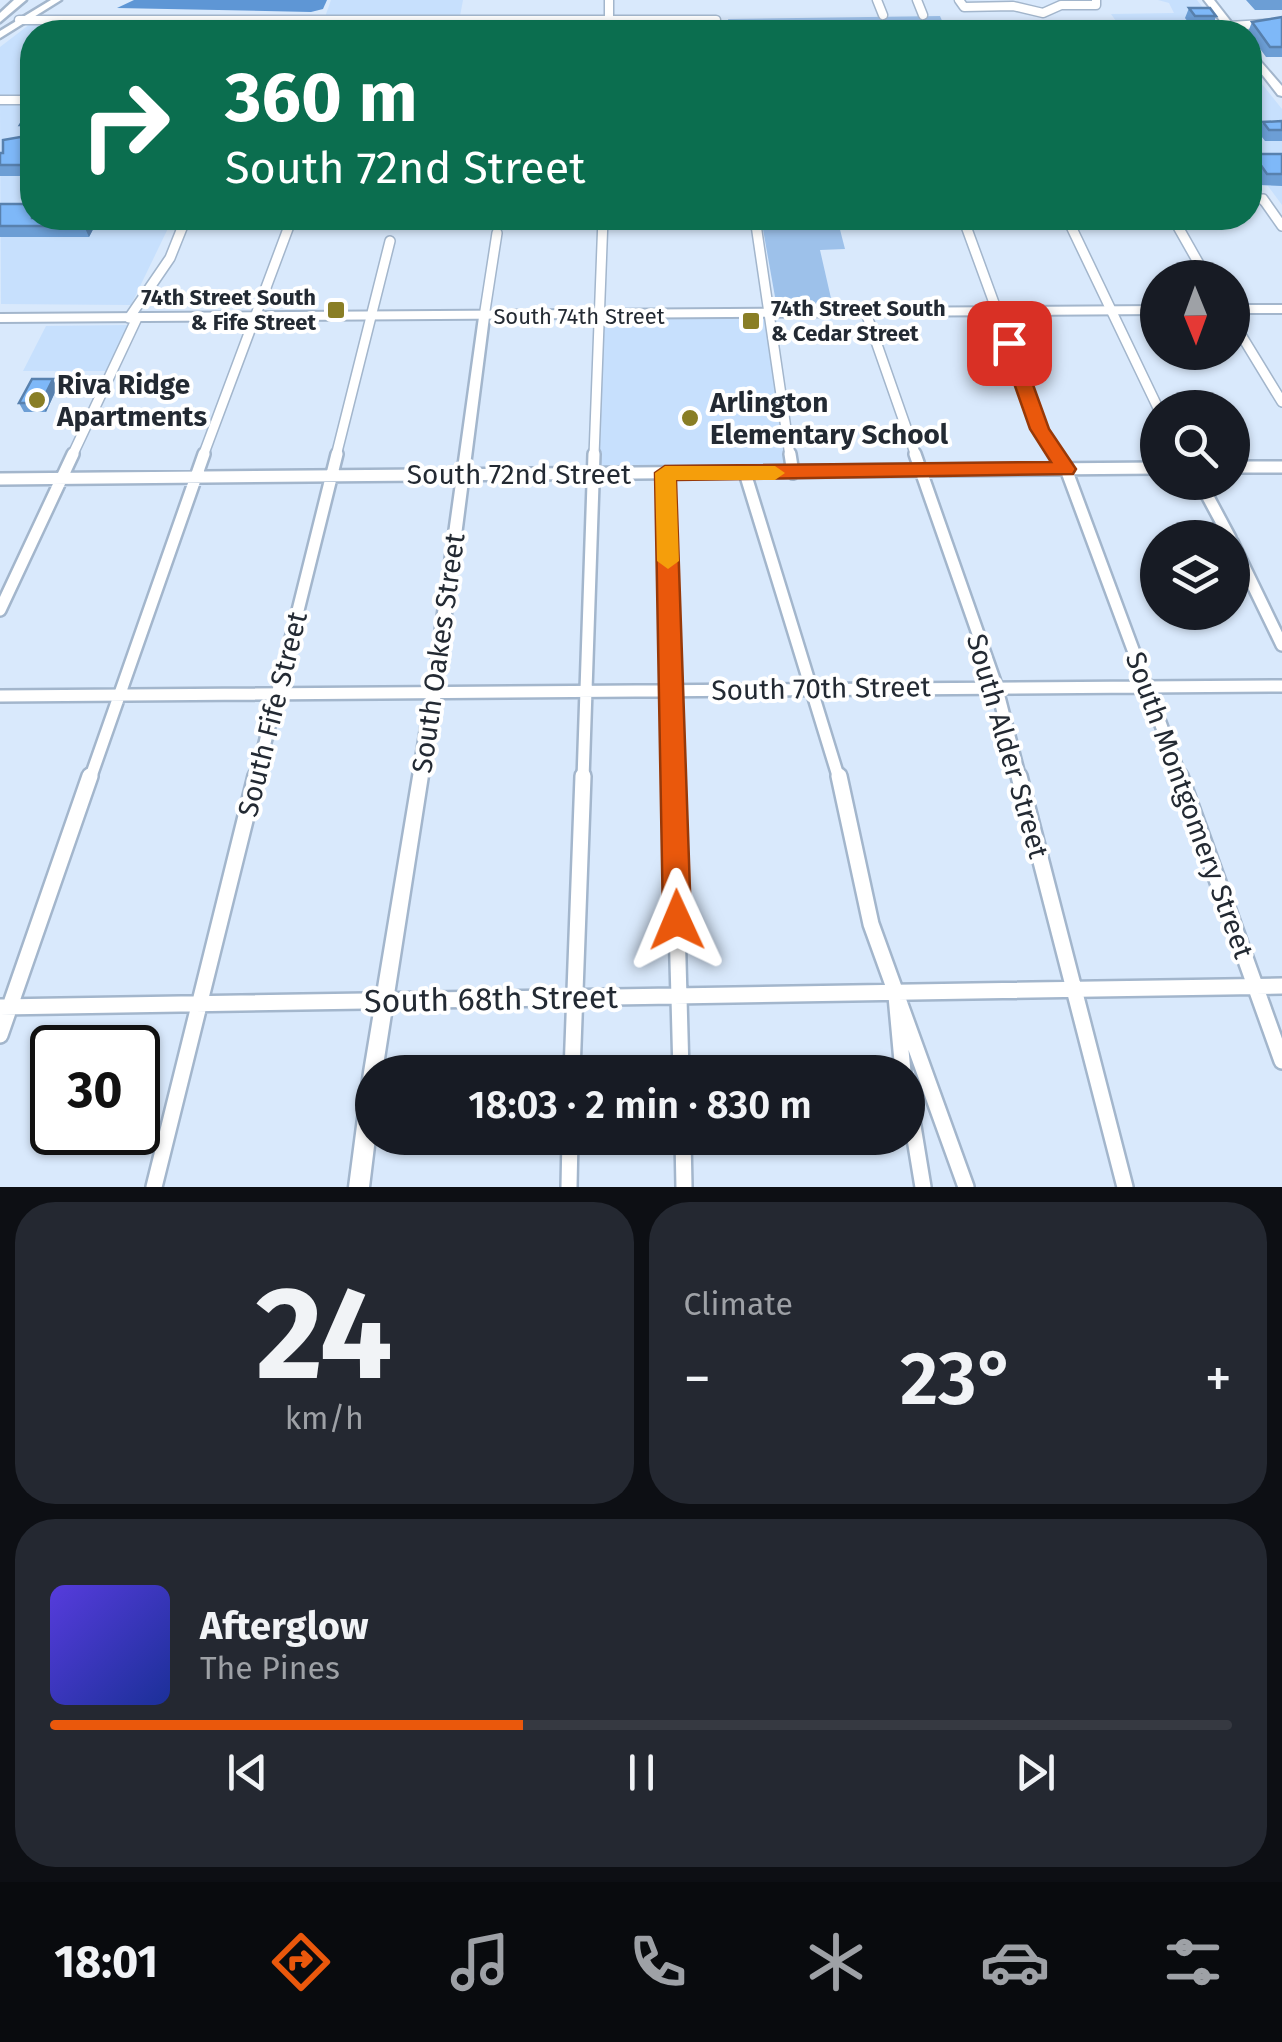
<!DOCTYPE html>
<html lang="en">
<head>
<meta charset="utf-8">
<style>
	:root { --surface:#171b24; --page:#242831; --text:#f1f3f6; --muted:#9ea1a6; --line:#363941; --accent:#ea580c }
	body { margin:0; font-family:"Fira Sans",sans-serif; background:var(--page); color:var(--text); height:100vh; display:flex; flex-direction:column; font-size:38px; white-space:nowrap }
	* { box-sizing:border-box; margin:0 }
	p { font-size:32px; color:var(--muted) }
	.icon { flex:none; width:55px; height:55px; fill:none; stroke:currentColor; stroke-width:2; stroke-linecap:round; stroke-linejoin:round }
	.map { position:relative; height:1187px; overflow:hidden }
	.side { display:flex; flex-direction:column; gap:15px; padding:15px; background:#0d0f14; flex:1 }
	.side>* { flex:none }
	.hud { position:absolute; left:20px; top:20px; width:1242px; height:210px; border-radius:40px; box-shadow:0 2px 8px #0004; background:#0b6e4f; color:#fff; overflow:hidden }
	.needle { width:65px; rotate:179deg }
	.buttons { position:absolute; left:1140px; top:260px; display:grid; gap:20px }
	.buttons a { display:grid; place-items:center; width:110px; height:110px; border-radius:50%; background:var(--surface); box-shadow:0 2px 8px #0004; font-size:50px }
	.speed { position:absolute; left:30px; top:1025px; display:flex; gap:20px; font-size:50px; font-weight:700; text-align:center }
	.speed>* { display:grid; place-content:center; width:130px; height:130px; border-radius:50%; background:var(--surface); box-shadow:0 2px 8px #0004; line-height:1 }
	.speed .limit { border:5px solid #111; border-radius:15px; background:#fff; color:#111 }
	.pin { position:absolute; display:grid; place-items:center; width:85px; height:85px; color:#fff; margin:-42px; border-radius:20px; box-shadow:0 5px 15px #0006 }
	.me { position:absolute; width:110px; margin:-55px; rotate:359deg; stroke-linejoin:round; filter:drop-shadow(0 0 8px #0008) }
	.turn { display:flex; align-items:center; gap:35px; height:210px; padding:0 40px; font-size:45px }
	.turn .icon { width:130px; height:130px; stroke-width:2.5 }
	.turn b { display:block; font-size:70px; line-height:85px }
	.big { font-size:75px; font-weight:600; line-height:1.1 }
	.side .tile { flex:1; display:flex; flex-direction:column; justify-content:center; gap:15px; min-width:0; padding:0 35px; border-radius:40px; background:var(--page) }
	.side .dial { align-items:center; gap:0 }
	.dial b { font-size:130px; line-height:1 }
	.song { display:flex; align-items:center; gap:30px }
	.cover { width:120px; height:120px; border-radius:15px; background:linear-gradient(135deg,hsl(250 70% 55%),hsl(230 70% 35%)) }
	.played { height:10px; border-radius:5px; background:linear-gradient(90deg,var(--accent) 40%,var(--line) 40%) }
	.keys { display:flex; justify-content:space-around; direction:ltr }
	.heat { display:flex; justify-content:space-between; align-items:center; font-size:55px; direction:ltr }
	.side .tiles { flex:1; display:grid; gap:15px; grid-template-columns:1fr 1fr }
	.tile:last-child { grid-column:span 2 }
	.trip { position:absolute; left:355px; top:1055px; width:570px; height:100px; border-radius:50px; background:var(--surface); box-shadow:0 2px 8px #0004; font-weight:600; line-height:100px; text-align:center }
	.dock { display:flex; height:160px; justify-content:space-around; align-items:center; background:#090b0e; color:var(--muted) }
	.dock .icon { width:70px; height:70px }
	.dock .current { color:var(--accent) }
	.dock b { font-size:45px; color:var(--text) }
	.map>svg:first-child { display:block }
	.built { fill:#c7e0fd }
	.green { fill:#9dc1ea }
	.water { fill:#5e96d5 }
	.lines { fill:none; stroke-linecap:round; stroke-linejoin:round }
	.minor-far3-casing { stroke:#a3b6cc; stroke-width:11 }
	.minor-far2-casing { stroke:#a3b6cc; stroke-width:12 }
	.minor-far1-casing { stroke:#a3b6cc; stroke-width:16 }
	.minor-casing { stroke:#a3b6cc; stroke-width:20 }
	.tertiary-casing { stroke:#a3b6cc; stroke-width:5 }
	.secondary-casing { stroke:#a3b6cc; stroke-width:5 }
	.primary-casing { stroke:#a3b6cc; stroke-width:4 }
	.motorway-casing { stroke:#a3b6cc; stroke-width:5 }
	.minor-far3 { stroke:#fff; stroke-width:8 }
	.minor-far2 { stroke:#fff; stroke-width:9 }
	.minor-far1 { stroke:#fff; stroke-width:11 }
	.minor { stroke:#fff; stroke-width:15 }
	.tertiary { fill:#fff; fill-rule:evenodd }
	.secondary { fill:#fff; fill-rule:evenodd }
	.primary { fill:#fff; fill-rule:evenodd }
	.motorway { fill:#fff; fill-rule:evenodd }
	.wall { fill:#6c9ed5 }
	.shaded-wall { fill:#5881ae }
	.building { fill:#7eb8f8; stroke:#5881ae; stroke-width:2.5 }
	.route { fill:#ea580c; stroke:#983908; stroke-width:2.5 }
	.slow { fill:#f59e0b }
	.poi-dot { fill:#897e25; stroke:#fff; stroke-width:4 }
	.labels { text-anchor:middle; stroke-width:8; stroke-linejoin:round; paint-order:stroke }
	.far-poi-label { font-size:22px; font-weight:bold; fill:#232a33; stroke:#fff; text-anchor:end }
	.far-street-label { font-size:22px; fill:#232a33; stroke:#fff }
	.poi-label { font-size:28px; font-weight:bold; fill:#232a33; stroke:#fff; text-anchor:start }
	.street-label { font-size:28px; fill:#232a33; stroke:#fff }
	.near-street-label { font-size:32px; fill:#232a33; stroke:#fff }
</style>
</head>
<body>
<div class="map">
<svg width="1282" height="1187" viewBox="0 0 1282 1187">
	<rect width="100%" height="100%" fill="#d9e9fc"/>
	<path class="built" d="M331 0H463L460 16 325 17Z
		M1158 0H1197L1222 32H1124L1111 14 1174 13 1169 3Z
		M186 23 181 32H32V97H0V47L30 24Z
		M202 23H603V32H197Z
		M1250 69 1282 109V205L1268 186H1250Z
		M32 103V218H173L131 305 1 304 0 104Z
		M769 315 793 473H593L598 316Z
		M128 325 107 371H23L46 326Z"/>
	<path class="green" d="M940 16 947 32H731L728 19Z
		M761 218H837L845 249 820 250 833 307 777 308Z"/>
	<path class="water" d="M134 0H327L323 9 311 12 117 8Z"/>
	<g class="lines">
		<defs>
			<path id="minor-far3" d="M609 0V32
				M877 0 883 15
				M917 0 923 15
				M959 0 964 7 1013 6 1043 13 1061 5H1096V0
				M19 20H716
				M1229 26 1282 23
				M0 100H32
				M1250 191 1265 202"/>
			<path id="minor-far2" d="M1263 199 1282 226
				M755 218 790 456
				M963 218 1040 429 1058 456
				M1067 218 1158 408
				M1173 218 1207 278
				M866 313 916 456
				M484 317 497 233
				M129 318 170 258 186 218
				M1232 320 1282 402
				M72 456 137 318
				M203 456 292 218
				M336 456 390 241
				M594 456 603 218"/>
			<path id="minor-far1" d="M790 454 793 473
				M915 454 996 685 1020 779
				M1056 454 1066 469 1181 779
				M1232 467H1282
				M665 473 673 779
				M745 473 839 779
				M0 479 1158 468
				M1200 482 1230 538
				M1232 542 1282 645
				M0 610 73 454
				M0 696 1282 686
				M90 779 204 454
				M256 779 337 454
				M583 779 594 454"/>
			<path id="minor" d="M673 776 681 1072
				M839 776 871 924 966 1187
				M1019 776 1125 1187
				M1180 776 1282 1061
				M896 996 903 1072
				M0 1007 1282 986
				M0 1035 90 776
				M572 1072 583 776
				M908 1096 923 1187
				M683 1138 684 1187
				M154 1187 256 776
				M569 1187 570 1138"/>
			<path id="tertiary" d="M484 314 489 317 441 692 382 1072H372V1138H375L369 1187H349L364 1072 427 692 479 317Z"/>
			<path id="secondary" d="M51 0H61L0 38V31Z"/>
			<path id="primary" d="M1204 0H1214L1239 32H1229Z
				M1250 49 1282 86V96L1278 95 1250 59Z
				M1232 305H1282V313H1232Z
				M1158 306V314L0 322V314Z"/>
			<path id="motorway" d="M14 0H26L0 22V13Z"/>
		</defs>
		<use href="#minor-far3" class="minor-far3-casing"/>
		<use href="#minor-far2" class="minor-far2-casing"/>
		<use href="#minor-far1" class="minor-far1-casing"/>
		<use href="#minor" class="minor-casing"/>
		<use href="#tertiary" class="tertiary-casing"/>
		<use href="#secondary" class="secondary-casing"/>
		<use href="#primary" class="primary-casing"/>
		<use href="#motorway" class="motorway-casing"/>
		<use href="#minor-far3" class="minor-far3"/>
		<use href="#minor-far2" class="minor-far2"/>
		<use href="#minor-far1" class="minor-far1"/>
		<use href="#minor" class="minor"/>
		<use href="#tertiary" class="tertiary"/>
		<use href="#secondary" class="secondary"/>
		<use href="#primary" class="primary"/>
		<use href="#motorway" class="motorway"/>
	</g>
	<path class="wall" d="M1246 0H1282V10H1255Z
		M1189 8 1216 16 1213 27 1191 26 1185 18Z
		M1282 17V57H1266L1250 35V32H1248L1252 22Z
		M32 108V176H0V153H3L24 136 20 125Z
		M1282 121V141H1265L1258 132 1263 122Z
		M1253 154H1282V186L1262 185 1250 168V162Z
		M0 204 32 218H99L89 237H0Z
		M53 379 57 388 46 412H24L19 403Z"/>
	<path class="shaded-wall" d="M89 218H99L89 237 84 226Z
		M53 379 57 388 46 412 41 403Z"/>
	<path class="building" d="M1189 8H1210L1216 16H1195Z
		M1282 17V47H1270L1252 22Z
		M31 108H32V125H20Z
		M1282 121V130H1269L1263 122Z
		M32 135V165H0V153H3V140Z
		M1253 154H1282V174H1267Z
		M0 204H32V218H89L84 226H0Z
		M32 379H53L41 403H19Z"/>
	<path class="route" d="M1009 338 1018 343 1049 429 1076 469 1073 474 676 480 691 920 687 929 677 933 667 929 663 920 655 473 665 466 1051 462 1030 429 1000 343Z"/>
	<path class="slow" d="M665 466H775L785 473 775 480H676L679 561 668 569 657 561 655 473Z"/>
	<g class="poi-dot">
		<rect x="326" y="300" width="20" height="20" rx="5"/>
		<rect x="741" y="311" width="20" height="20" rx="5"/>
		<circle cx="37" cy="400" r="10"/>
		<circle cx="690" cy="418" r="10"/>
	</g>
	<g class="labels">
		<g class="far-poi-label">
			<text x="316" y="305">74th Street South<tspan x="316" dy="25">&amp; Fife Street</tspan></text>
			<text x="771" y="316" text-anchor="start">74th Street South<tspan x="771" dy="25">&amp; Cedar Street</tspan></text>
		</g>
		<g class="far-street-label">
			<text x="579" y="324">South 74th Street</text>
		</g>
		<g class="poi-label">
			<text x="57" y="394">Riva Ridge<tspan x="57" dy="32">Apartments</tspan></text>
			<text x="710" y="412">Arlington<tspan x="710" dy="32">Elementary School</tspan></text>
		</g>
		<g class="street-label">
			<text x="519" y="484">South 72nd Street</text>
			<text transform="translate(438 653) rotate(-82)" y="10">South Oakes Street</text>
			<text transform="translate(821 688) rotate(-1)" y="10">South 70th Street</text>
			<text transform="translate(272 714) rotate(-76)" y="10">South Fife Street</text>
			<text transform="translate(1008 746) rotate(74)" y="10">South Alder Street</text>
			<text transform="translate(1190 805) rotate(70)" y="10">South Montgomery Street</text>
		</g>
		<g class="near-street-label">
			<text transform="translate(491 999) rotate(-1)" y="11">South 68th Street</text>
		</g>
	</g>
</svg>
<div class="buttons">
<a><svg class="needle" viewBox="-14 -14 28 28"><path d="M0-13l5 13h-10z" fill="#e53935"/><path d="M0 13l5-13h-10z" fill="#9ea1a6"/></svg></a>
<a><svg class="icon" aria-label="search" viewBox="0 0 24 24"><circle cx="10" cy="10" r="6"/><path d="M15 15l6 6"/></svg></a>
<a><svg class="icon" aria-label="layers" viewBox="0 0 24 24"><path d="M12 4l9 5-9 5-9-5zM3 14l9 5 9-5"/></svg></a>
</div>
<div class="speed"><div class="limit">30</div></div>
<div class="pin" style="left:1009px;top:343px;background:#d93025"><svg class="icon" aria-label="arrive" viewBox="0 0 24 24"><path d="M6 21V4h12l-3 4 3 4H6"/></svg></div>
<svg class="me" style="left:677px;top:920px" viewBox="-20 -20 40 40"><path d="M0-17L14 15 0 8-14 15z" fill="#ea580c" stroke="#fff" stroke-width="4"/></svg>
<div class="trip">18:03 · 2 min · 830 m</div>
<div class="hud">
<div class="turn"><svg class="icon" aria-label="right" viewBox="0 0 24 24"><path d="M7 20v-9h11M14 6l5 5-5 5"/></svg><div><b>360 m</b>South 72nd Street</div></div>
</div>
</div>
<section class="side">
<div class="tiles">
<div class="tile dial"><b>24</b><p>km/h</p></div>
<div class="tile"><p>Climate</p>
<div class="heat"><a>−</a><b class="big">23°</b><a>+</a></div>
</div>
<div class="tile">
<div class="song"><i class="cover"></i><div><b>Afterglow</b><p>The Pines</p></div></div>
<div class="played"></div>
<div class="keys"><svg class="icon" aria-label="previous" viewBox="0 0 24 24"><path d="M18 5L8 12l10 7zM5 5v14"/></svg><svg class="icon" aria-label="pause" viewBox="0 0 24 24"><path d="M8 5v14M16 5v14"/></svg><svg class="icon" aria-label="next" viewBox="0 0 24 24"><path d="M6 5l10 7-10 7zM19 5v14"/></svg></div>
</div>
</div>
</section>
<nav class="dock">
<b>18:01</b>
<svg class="icon current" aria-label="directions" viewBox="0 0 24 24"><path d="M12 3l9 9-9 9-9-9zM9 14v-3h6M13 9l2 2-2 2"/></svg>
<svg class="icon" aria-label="music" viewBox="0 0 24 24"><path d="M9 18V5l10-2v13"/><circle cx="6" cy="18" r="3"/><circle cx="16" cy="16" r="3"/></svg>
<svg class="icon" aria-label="phone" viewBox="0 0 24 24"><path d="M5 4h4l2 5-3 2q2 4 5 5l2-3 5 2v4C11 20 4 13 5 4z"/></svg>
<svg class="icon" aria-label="climate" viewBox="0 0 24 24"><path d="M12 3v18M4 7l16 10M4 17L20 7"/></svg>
<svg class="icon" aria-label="car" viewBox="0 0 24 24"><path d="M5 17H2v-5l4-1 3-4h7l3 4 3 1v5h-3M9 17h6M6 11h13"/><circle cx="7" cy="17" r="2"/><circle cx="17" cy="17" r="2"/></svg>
<svg class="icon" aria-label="filters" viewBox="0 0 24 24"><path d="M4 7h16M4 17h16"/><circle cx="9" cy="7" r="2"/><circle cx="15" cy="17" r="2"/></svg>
</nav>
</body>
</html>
